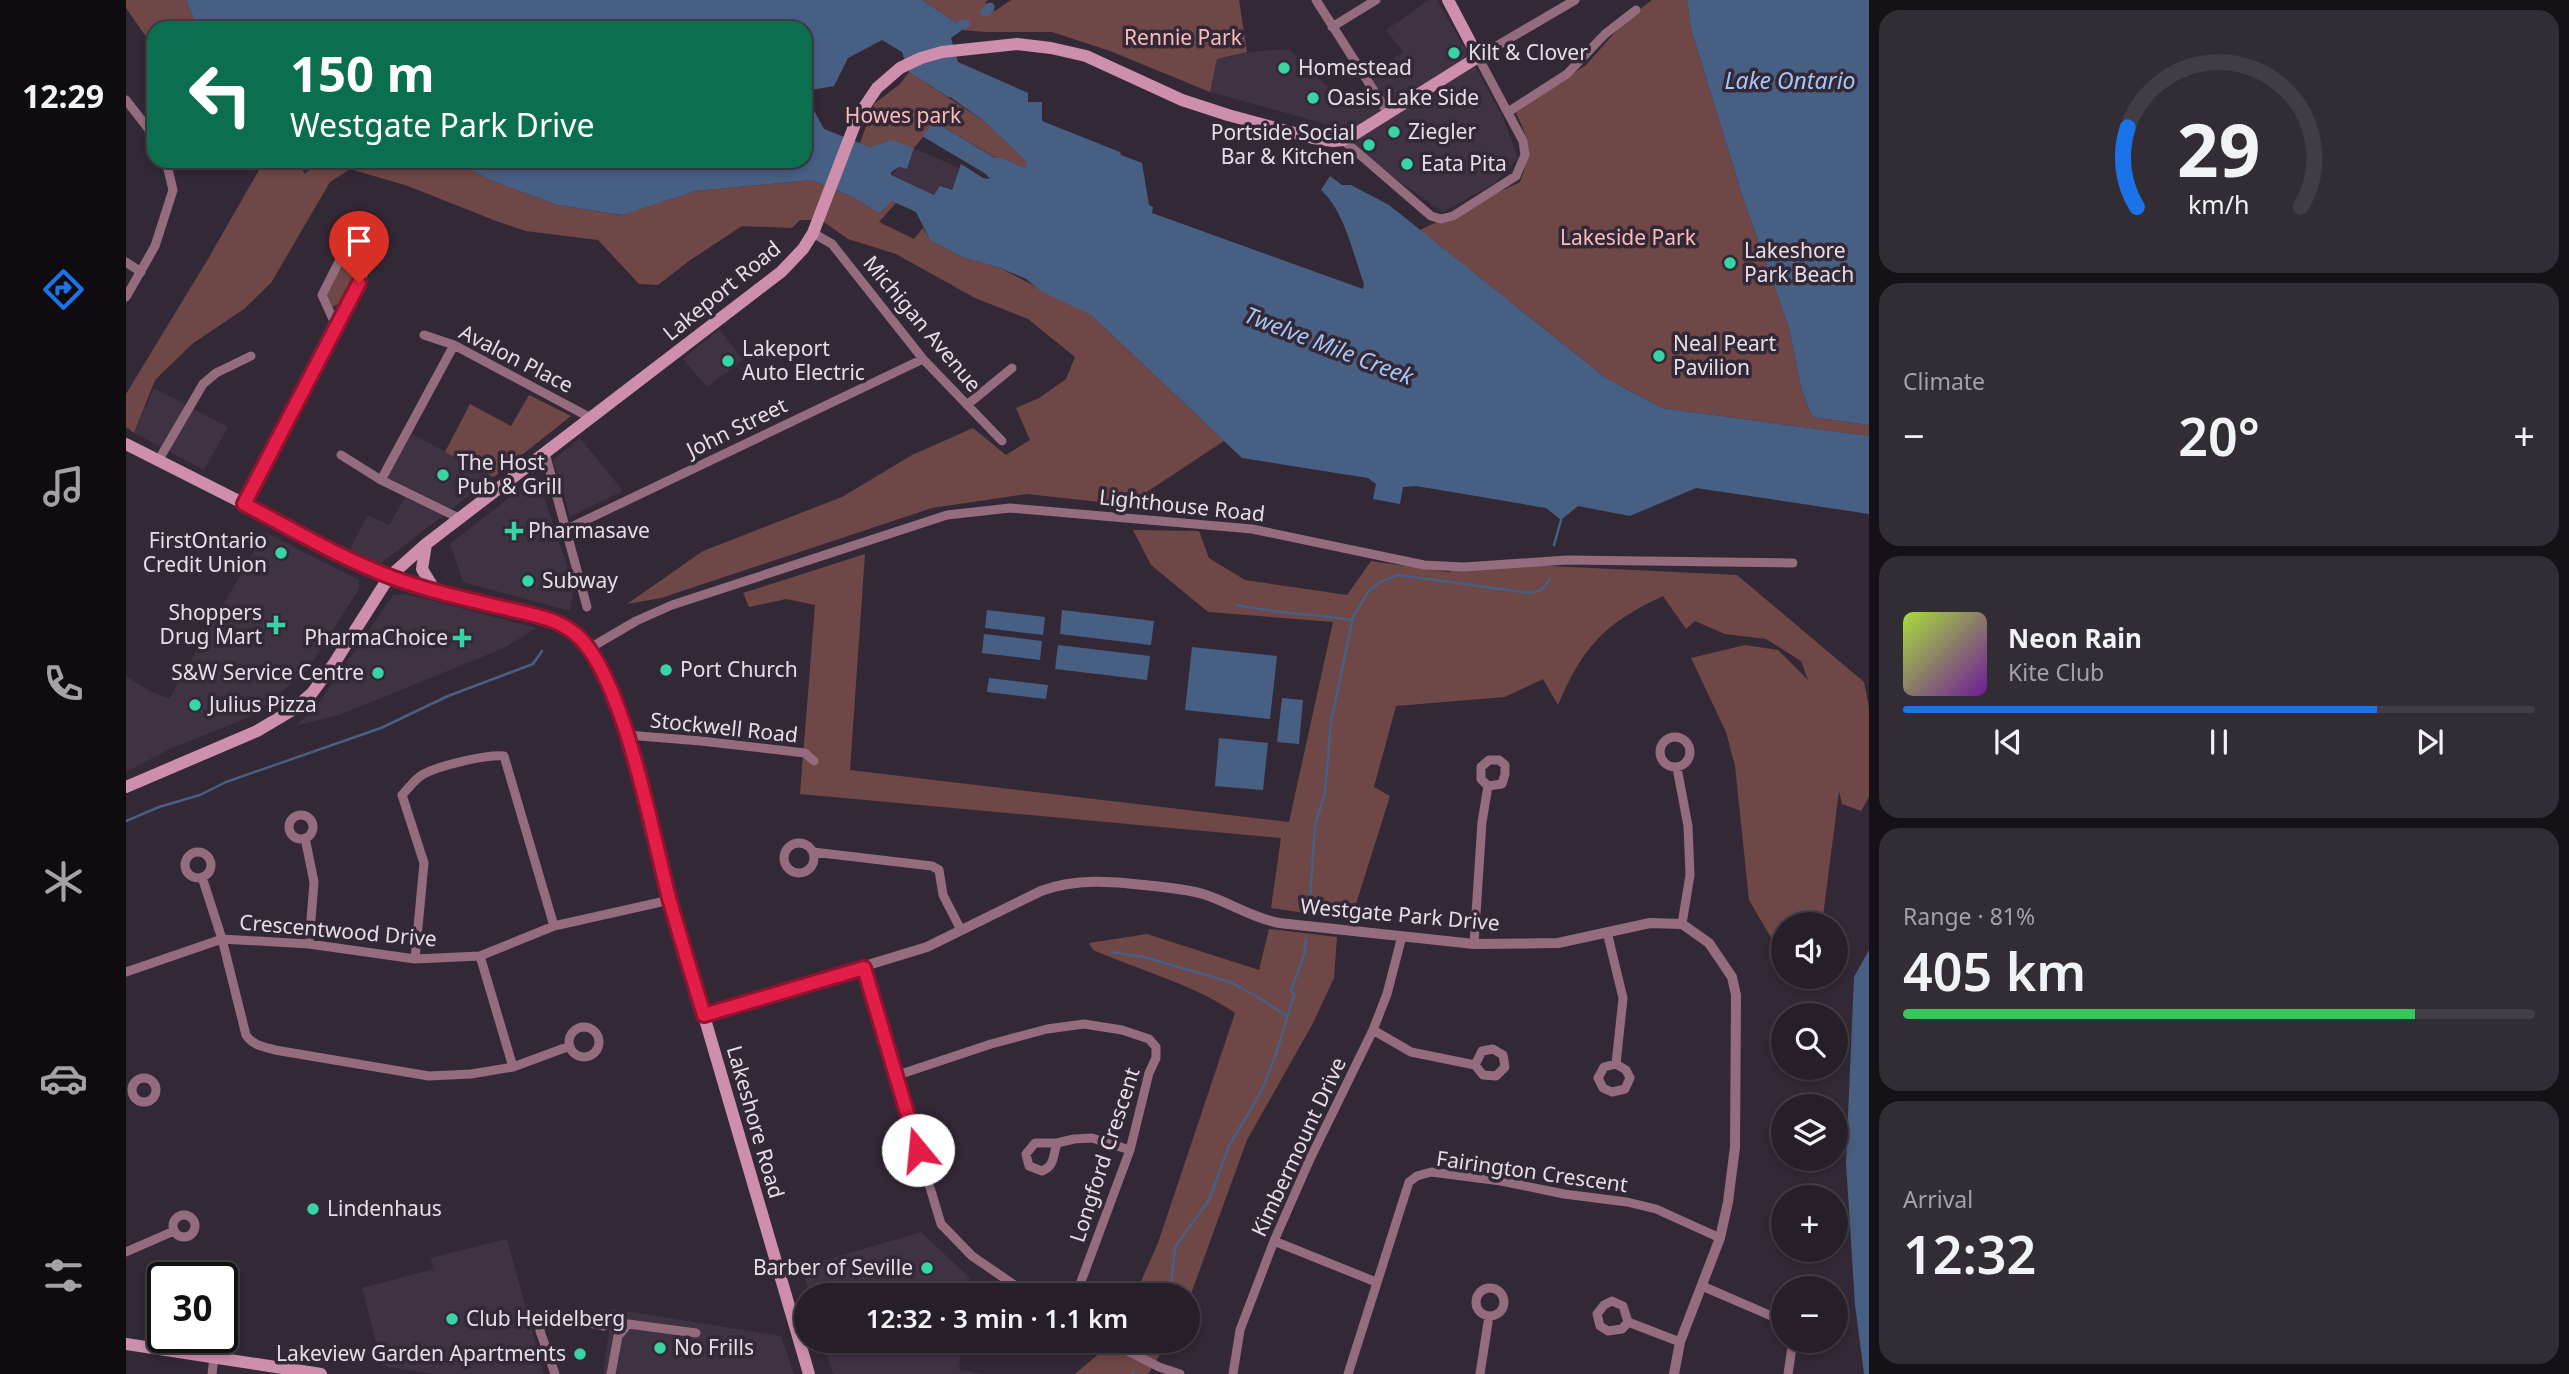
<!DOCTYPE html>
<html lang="en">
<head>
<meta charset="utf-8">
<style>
	:root { --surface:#261f28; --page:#322c34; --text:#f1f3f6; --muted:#a4a2a8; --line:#423d45; --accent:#1a73e8 }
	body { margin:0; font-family:"Noto Sans",sans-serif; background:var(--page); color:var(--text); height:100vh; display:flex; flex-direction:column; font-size:26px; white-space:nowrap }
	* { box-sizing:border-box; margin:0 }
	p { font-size:23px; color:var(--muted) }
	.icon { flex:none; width:38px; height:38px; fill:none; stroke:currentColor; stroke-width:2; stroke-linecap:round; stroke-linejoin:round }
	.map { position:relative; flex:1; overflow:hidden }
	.side { display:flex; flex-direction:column; gap:10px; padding:10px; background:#151116; width:700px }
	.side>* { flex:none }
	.top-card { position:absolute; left:21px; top:21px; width:665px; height:147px; border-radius:21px; box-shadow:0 4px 10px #0003,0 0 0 2px var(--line); background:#0b6e4f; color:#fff; overflow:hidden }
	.controls { position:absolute; left:1645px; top:912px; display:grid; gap:14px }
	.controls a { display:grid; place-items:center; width:77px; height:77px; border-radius:50%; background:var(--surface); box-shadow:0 4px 10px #0003,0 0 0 2px var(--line); font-size:35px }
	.speed { position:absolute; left:21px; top:1262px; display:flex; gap:14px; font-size:35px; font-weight:700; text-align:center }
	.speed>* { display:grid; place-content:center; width:91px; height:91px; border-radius:50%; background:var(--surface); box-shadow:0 4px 10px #0003,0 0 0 2px var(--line); line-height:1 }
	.speed .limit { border:4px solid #111; border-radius:10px; background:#fff; color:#111 }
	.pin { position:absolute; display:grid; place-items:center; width:60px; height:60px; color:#fff; margin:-72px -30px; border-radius:50% 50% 50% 0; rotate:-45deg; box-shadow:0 0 7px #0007 }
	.pin .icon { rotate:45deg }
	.me { position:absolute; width:77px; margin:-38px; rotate:343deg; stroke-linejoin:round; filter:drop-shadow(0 0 5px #0008) }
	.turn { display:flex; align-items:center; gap:24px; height:147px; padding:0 28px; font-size:32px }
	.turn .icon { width:91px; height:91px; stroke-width:2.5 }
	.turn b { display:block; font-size:49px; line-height:60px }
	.big { font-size:52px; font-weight:600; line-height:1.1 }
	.side .card { flex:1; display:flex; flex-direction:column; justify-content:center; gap:10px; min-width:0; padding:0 24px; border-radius:21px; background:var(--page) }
	.side .dial { align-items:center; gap:0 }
	.dial svg { height:182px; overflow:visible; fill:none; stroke:var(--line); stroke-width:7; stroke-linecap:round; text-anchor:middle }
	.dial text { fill:var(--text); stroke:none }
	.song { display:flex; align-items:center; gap:21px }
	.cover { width:84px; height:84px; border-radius:10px; background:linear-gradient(135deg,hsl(80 70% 55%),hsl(280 70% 35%)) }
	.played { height:7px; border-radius:4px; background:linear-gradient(90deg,var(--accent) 75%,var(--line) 75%) }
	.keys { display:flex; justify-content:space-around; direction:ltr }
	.heat { display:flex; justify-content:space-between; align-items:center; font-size:38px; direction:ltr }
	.charge { height:10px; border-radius:5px; background:linear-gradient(90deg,#34c759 81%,var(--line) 0) }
	.trip { position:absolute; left:668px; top:1283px; width:406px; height:70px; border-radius:35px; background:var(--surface); box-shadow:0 4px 10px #0003,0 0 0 2px var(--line); font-weight:600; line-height:70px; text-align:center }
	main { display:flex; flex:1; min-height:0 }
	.tab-bar { display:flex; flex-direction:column; width:126px; justify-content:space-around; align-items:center; background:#0f0c10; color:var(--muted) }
	.tab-bar .icon { width:49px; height:49px }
	.tab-bar .active { color:var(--accent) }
	.tab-bar b { font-size:32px; color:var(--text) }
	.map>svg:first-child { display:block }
	.built { fill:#3f3243 }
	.green { fill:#6f4747 }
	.water { fill:#485f84 }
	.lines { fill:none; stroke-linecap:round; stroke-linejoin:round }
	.stream { stroke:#485f84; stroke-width:2.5 }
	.canal { stroke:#485f84; stroke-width:9 }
	.minor { stroke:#946c7e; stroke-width:9 }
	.tertiary { stroke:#946c7e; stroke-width:10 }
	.secondary { stroke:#ce8fad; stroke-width:12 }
	.route-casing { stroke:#92132f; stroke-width:18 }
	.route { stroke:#e11d48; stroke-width:12 }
	.poi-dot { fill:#37d4a6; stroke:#332936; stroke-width:2.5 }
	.labels { text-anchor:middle; stroke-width:7; stroke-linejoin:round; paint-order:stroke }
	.park-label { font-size:21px; fill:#fcbbba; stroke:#332936 }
	.poi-label { font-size:21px; fill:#e5dee6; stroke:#332936; text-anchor:start }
	.street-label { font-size:21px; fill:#e5dee6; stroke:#332936 }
	.water-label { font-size:23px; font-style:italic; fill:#a5c5f5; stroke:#332936 }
</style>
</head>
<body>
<main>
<nav class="tab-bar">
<b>12:29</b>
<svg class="icon active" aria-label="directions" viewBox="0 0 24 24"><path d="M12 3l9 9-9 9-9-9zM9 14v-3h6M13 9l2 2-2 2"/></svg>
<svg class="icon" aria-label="music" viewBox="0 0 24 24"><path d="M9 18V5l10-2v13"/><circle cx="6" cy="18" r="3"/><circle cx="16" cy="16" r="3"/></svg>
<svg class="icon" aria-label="phone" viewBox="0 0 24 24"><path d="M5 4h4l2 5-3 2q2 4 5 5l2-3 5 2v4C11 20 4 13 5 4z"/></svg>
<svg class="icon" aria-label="climate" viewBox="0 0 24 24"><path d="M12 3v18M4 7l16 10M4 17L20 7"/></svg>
<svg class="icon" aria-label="car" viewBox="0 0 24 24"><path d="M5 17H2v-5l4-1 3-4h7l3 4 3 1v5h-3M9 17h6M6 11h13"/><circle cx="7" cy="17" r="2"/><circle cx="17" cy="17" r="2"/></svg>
<svg class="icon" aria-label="filters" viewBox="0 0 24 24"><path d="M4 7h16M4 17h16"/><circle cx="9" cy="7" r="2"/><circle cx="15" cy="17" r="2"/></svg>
</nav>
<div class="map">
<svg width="1743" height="1374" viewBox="0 0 1743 1374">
	<rect width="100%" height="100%" fill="#332936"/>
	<path class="built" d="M1303 0H1311L1353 73 1378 120 1392 158 1369 183 1317 212 1228 150 1196 123 1084 92 1091 59 1123 52 1163 49 1219 104 1240 91 1248 73 1277 52 1260 30Z
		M788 148 833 168 825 191 808 195 765 175 773 167 781 169Z
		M593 329 617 360 581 387 557 359Z
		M28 388 102 427 78 470 8 433Z
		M284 433 368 477 255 563 223 550 242 515 263 525 283 491 260 478Z
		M454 438 497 491 444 517 427 460Z
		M411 476 448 586 444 611 337 582 324 544Z
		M139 532 233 580V589L181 671 126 716 46 748 0 772V676L24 691 43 699Z
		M280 594 411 628 378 648 213 715 169 726 191 706 267 595Z
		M795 1232 844 1278 842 1295H684L676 1267Z
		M381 1239 418 1374H309L256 1366 236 1288 307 1269 305 1258Z
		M486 1309 655 1336 668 1374H477Z
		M697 1341H836L833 1370 857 1374H707Z"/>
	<path class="green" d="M0 0H60L72 28H28V48L0 8Z
		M796 0H862L859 3 869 11 885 0H1113L1121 52 1091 59 1084 92 984 51 926 32H858L836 30 828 21Z
		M1526 0H1561L1565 29 1617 198 1663 328 1675 388 1686 417 1743 425V436L1536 408 1480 378 1294 230 1394 182C1406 150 1404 142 1389 111L1460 65 1500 20Z
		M783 72 858 121 902 163 899 168 876 158H870L809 122 788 148 763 141 744 147 734 143 748 104 774 84Z
		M136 161H171L179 174 192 161H258L305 170 333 164 367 181 431 205 495 215 570 191 686 180 725 196 752 212 765 200 770 203 753 222 788 239 797 228 804 240 836 257 874 268 965 315 1098 441 1001 505 901 494 806 508 535 598 501 604 577 551 716 497 786 455 847 428 880 455 904 440 890 408 913 398 940 379 949 357 902 319 849 298 770 254 722 239 695 220H674L666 228 616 226 563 261 532 285 513 284 472 240 400 231 370 221 282 186 224 169 204 182 145 283 118 309 66 344 29 380 8 433 0 427V394L82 259 137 163Z
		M233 233 245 239V245L215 303 206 307 197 296 229 236Z
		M403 395 445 416 368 477 319 452 344 404 385 426Z
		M1007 530 1073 531 1083 558 1119 580 1221 595 1245 561 1322 572 1347 566H1424L1611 575 1738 682 1743 708V797L1735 811 1716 804 1713 791 1696 924H1657V958L1623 900 1609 766 1600 732 1565 658 1619 645 1652 650 1682 680 1675 661 1640 639 1599 634 1569 621 1560 629 1537 596C1479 623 1457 646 1432 705L1417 679 1379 697 1270 706 1248 787 1264 796 1225 920 1145 908 1155 838 674 794 689 605 660 599 623 607 617 593 739 554 724 770 1163 822 1207 622 1082 612 1025 565Z
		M1143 929 1211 937 1208 978 1186 1025 1121 1140 1062 1302V1295H1009L1032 1243 1109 1013C1065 983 1015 971 967 950L963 943 1021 934 1133 970Z
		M988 1341H1042L1022 1374H949Z"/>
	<path class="water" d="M60 0H796L828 21 836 30 825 38 832 62 902 93V102H916V121L994 152 995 155 1016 163 1023 205 1027 207 1026 213 1237 289 1238 284C1227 254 1219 212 1195 190L1204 176 1216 185H1225L1263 205 1480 378 1536 408 1743 436V514L1570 488 1504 516 1452 506 1435 520 1420 508 1290 486 1277 487 1274 504 1247 499 1250 484 1242 478 1116 458 965 315 915 291 900 279 874 268 836 257 804 240 790 212 766 201 753 213 725 196 686 180 570 191 496 215 431 205 367 181 333 164 305 170 258 161H679V94L698 129 744 147 766 140 788 148 781 169 773 167 765 172V175L808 195 814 186 826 190 835 164 857 178 864 179 860 174 796 136 809 122 869 158H876L899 168 901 162 858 121 824 97H822L783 72 776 52 756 40 722 58 708 86 679 91V28H72Z
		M1561 0H1743V425L1686 417 1675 388 1663 328 1617 198 1565 29Z
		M861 610 919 617 917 635 859 628Z
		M936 610 1028 621 1025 645 934 634Z
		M858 634 916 641 914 660 856 653Z
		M932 645 1024 656 1021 680 929 669Z
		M1066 647 1151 656 1144 719 1059 710Z
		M863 678 922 685 920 699 861 692Z
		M1156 698 1177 700 1173 744 1151 742Z
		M1093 738 1142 743 1137 790 1089 786Z
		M1743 950V1374H1738L1729 1305 1720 1162 1728 977Z"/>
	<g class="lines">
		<path class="stream" d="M1428 545 1435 520
			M1110 605C1149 613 1187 614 1226 620
			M0 821 33 807 74 795 100 782 255 728 322 696 407 664 416 651
			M1183 914 1189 825 1199 792 1205 722 1227 617 1242 592 1254 582 1272 575 1404 593C1415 592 1419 588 1424 578
			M985 952 1018 957 1104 982 1135 999 1161 1016
			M1044 1295 1049 1247 1083 1200 1103 1146 1136 1090 1150 1054 1168 995 1165 990 1178 955 1180 939
			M1022 1345 1025 1340
			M1006 1374 1008 1372"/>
		<path class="canal" d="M859 12 864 7
			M833 26 839 24"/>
		<path class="minor" d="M1190 0 1262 113
			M1206 27 1250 0
			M0 100 28 136
			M1382 112 1441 74 1479 34 1510 10
			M1217 140 1305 216 1315 219 1327 216 1390 176 1399 155 1397 141 1352 57 1449 0
			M687 233 706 244 797 359 876 441
			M0 262 15 272
			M0 297 29 246 47 190 40 161
			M298 335 328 345 465 418
			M841 405 886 368
			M419 453 461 607
			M215 455 255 480 335 519
			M32 461 77 384 90 373 125 356
			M255 480 328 345
			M118 504 255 240 230 228 196 295 210 326
			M441 529 797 359
			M464 648 510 621 546 605 821 515 884 508 1126 529 1298 565 1338 567 1441 560 1667 563
			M501 735 575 741 679 753 688 761
			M1534 752a15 15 0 1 1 30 0a15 15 0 1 1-30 0Z
			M1551 768 1562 826 1564 875 1556 924
			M163 827a12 12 0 1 1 24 0a12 12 0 1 1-24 0Z
			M179 838 188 882 183 944
			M658 858a15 15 0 1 1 30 0a15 15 0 1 1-30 0Z
			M687 852 806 866 813 870 817 895 835 930
			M59 865a13 13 0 1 1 26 0a13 13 0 1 1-26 0Z
			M76 877 96 939 120 1035C126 1045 138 1047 149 1050L303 1076 345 1074 387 1067 444 1046
			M1481 932 1497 998 1490 1064 1478 1067 1472 1078 1477 1088 1486 1092 1499 1089 1504 1078 1500 1070 1490 1064
			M1348 944 1356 822 1362 786 1376 784 1379 774V765L1373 760H1363L1355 767V779L1362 786
			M354 956 387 1067
			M289 959 298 863 276 795C282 789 289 779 296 775 311 766 361 754 378 756L428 926
			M738 968 815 1224 846 1256 903 1295
			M0 972 96 939 183 944 289 959 354 956 428 926 544 900
			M443 1042a15 15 0 1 1 30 0a15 15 0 1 1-30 0Z
			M1247 1030 1285 1052 1349 1065 1357 1075 1370 1076 1379 1067 1377 1055 1367 1049 1356 1051 1349 1065
			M769 1076 865 1044 921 1029 958 1024 996 1030 1023 1039 1030 1047V1058L1023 1073 1004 1150 950 1295
			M6 1090a12 12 0 1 1 24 0a12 12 0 1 1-24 0Z
			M931 1143C927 1155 929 1166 916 1171L903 1166 900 1154 909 1143H931L948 1139 966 1138 1004 1150
			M47 1226a11 11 0 1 1 22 0a11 11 0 1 1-22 0Z
			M1148 1241 1250 1282
			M0 1252 48 1231
			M1576 1286 1657 1321
			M1350 1302a14 14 0 1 1 28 0a14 14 0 1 1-28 0Z
			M1502 1322 1496 1329 1482 1331 1474 1326 1471 1314 1478 1305 1486 1301 1497 1306 1502 1322 1554 1342
			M980 1340 1033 1367 1054 1374
			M86 1374 88 1357
			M429 1374 414 1331 418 1316 424 1315 478 1326
			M485 1374 492 1336 502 1324 570 1333
			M1107 1374 1114 1330 1148 1241 1184 1159 1247 1030 1261 994 1276 936
			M1222 1374 1283 1182 1291 1176 1305 1172 1375 1181 1438 1194 1501 1202 1530 1209 1594 1238
			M1354 1374 1363 1316
			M1662 1374 1667 1340"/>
		<path class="tertiary" d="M578 1015 801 947 915 891C953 877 989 882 1028 886 1044 888 1061 889 1077 894 1103 902 1126 918 1153 923L1348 944 1432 943 1524 923 1556 924 1583 943 1606 977 1610 995 1609 1147 1602 1202 1594 1238 1554 1342 1548 1374"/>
		<path class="secondary" d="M0 444 263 577 310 592 428 620 449 633 464 648 480 677 501 735 544 900 683 1374
			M300 544 296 569 310 592
			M0 787 131 731 168 709 186 693 209 662 263 577 300 544 655 272 677 249 687 233 732 116 751 88 774 68 795 58 816 52 891 44 925 48 960 56 1056 100 1102 115 1187 138 1207 141 1217 140 1229 134 1352 57 1322 0
			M0 1344 195 1374"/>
	</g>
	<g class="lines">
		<defs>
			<path id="route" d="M233 283 118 504C166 529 214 558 265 577 302 591 340 599 378 608 402 614 427 617 447 632 496 667 527 837 543 898 554 937 566 976 578 1015L738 968 792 1150"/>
		</defs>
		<use href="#route" class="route-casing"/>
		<use href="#route" class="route"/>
	</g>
	<g class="poi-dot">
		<circle cx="1328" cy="53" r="7"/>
		<circle cx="1158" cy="68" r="7"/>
		<circle cx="1187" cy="98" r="7"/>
		<circle cx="1268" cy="132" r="7"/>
		<circle cx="1243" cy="145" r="7"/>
		<circle cx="1281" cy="164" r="7"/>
		<circle cx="1604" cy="263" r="7"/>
		<circle cx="1533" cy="356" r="7"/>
		<circle cx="602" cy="361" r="7"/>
		<circle cx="317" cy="475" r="7"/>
		<path d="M384.5 520.5h7v7h7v7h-7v7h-7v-7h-7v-7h7z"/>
		<circle cx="155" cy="553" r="7"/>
		<circle cx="402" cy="581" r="7"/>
		<path d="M146.5 614.5h7v7h7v7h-7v7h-7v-7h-7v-7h7z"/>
		<path d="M332.5 627.5h7v7h7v7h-7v7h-7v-7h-7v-7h7z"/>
		<circle cx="540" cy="670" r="7"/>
		<circle cx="252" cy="673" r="7"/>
		<circle cx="69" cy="705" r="7"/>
		<circle cx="187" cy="1209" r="7"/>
		<circle cx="801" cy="1268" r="7"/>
		<circle cx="326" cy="1319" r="7"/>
		<circle cx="534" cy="1348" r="7"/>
		<circle cx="454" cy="1354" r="7"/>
	</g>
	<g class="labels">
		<g class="park-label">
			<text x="1057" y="45">Rennie Park</text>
			<text x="777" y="123">Howes park</text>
			<text x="1502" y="245">Lakeside Park</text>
		</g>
		<g class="poi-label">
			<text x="1342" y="60">Kilt &amp; Clover</text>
			<text x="1172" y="75">Homestead</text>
			<text x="1201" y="105">Oasis Lake Side</text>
			<text x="1282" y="139">Ziegler</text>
			<text x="1229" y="140" text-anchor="end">Portside Social<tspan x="1229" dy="24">Bar &amp; Kitchen</tspan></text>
			<text x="1295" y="171">Eata Pita</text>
			<text x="1618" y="258">Lakeshore<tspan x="1618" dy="24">Park Beach</tspan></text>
			<text x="1547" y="351">Neal Peart<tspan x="1547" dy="24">Pavilion</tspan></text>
			<text x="616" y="356">Lakeport<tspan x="616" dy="24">Auto Electric</tspan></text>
			<text x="331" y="470">The Host<tspan x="331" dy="24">Pub &amp; Grill</tspan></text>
			<text x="402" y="538">Pharmasave</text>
			<text x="141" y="548" text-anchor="end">FirstOntario<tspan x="141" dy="24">Credit Union</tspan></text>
			<text x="416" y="588">Subway</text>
			<text x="136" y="620" text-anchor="end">Shoppers<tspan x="136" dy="24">Drug Mart</tspan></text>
			<text x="322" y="645" text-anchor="end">PharmaChoice</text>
			<text x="554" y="677">Port Church</text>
			<text x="238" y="680" text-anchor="end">S&amp;W Service Centre</text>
			<text x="83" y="712">Julius Pizza</text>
			<text x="201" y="1216">Lindenhaus</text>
			<text x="787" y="1275" text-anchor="end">Barber of Seville</text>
			<text x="340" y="1326">Club Heidelberg</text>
			<text x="548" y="1355">No Frills</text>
			<text x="440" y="1361" text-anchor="end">Lakeview Garden Apartments</text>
		</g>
		<g class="street-label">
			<text transform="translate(596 291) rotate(-39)" y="7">Lakeport Road</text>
			<text transform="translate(796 324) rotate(50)" y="7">Michigan Avenue</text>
			<text transform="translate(390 359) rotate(27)" y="7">Avalon Place</text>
			<text transform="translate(611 428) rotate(-26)" y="7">John Street</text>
			<text transform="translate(1056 506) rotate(6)" y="7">Lighthouse Road</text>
			<text transform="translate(598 728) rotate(6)" y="7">Stockwell Road</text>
			<text transform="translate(1274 915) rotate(5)" y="7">Westgate Park Drive</text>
			<text transform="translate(212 931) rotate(5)" y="7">Crescentwood Drive</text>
			<text transform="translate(629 1122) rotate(74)" y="7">Lakeshore Road</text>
			<text transform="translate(1173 1147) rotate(-65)" y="7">Kimbermount Drive</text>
			<text transform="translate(979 1155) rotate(-72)" y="7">Longford Crescent</text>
			<text transform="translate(1406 1172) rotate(8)" y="7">Fairington Crescent</text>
		</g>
		<g class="water-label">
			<text x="1664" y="89">Lake Ontario</text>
			<text transform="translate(1203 346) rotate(21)" y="8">Twelve Mile Creek</text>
		</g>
	</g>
</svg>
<div class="controls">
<a><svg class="icon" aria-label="sound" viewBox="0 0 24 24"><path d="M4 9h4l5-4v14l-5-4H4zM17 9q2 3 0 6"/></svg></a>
<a><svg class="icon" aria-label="search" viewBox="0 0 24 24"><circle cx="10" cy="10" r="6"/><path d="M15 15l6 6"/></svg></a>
<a><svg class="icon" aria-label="layers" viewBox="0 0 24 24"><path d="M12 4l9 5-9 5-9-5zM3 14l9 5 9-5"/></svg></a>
<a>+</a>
<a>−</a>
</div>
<div class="speed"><div class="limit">30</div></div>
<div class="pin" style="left:233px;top:283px;background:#d93025"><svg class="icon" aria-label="arrive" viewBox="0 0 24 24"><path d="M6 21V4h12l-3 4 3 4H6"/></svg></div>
<svg class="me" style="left:792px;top:1150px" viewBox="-20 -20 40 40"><circle r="19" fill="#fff"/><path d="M0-13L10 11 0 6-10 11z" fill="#e11d48"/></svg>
<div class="trip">12:32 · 3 min · 1.1 km</div>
<div class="top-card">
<div class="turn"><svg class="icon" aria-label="left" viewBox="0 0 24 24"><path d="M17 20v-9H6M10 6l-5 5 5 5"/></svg><div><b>150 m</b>Westgate Park Drive</div></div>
</div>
</div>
<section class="side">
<div class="card dial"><svg viewBox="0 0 100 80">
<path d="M14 69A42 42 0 1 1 86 69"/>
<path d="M14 69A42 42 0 0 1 10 34" stroke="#1a73e8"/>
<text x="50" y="56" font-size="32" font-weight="700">29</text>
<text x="50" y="72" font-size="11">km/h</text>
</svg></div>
<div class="card"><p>Climate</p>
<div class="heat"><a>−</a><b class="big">20°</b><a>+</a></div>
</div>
<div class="card">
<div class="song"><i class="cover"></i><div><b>Neon Rain</b><p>Kite Club</p></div></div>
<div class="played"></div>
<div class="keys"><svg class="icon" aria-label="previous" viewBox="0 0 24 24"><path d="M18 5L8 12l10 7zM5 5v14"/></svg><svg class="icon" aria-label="pause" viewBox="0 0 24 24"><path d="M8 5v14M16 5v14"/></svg><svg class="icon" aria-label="next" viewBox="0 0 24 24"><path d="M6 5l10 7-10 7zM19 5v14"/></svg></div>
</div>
<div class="card"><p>Range · 81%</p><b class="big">405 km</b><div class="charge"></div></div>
<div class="card"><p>Arrival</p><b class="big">12:32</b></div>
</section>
</main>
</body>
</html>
